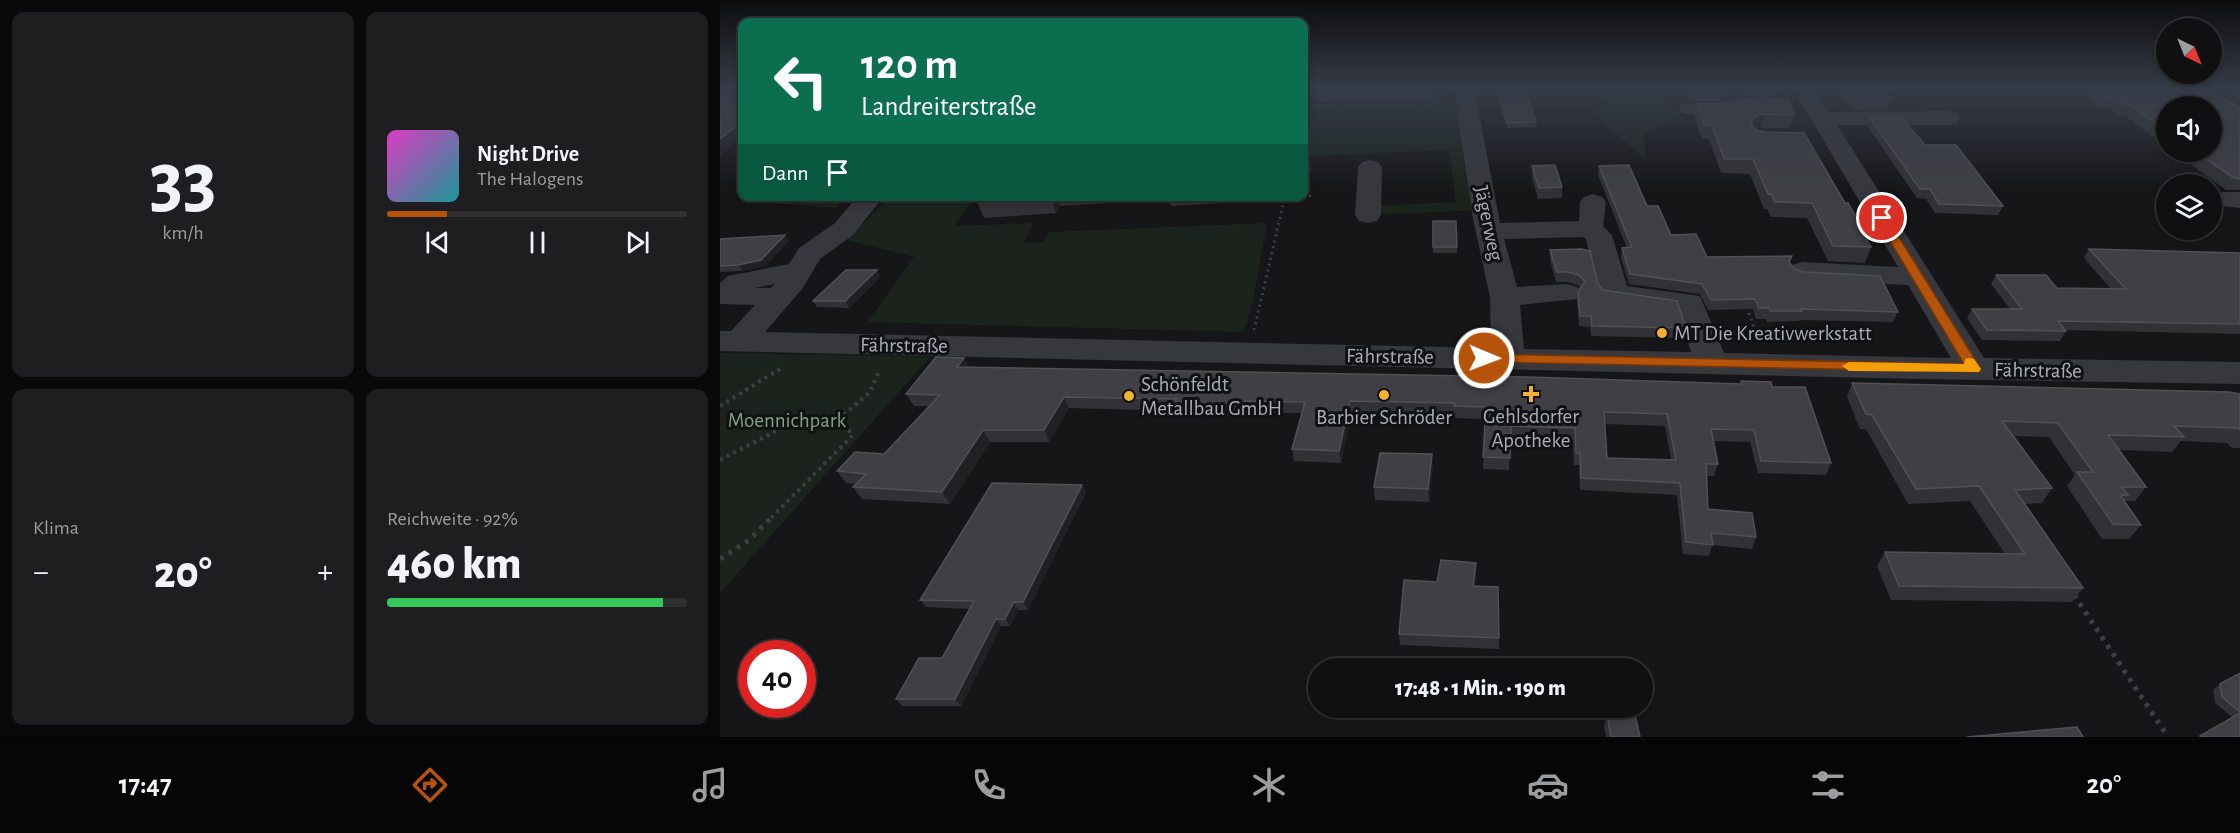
<!DOCTYPE html>
<html lang="de">
<head>
<meta charset="utf-8">
<style>
	:root { --surface:#101012; --page:#1e1e20; --text:#f1f3f6; --muted:#9c9d9f; --line:#303032; --accent:#b45309 }
	body { margin:0; font-family:"Alegreya Sans",sans-serif; background:var(--page); color:var(--text); height:100vh; display:flex; flex-direction:column; font-size:22px; white-space:nowrap }
	* { box-sizing:border-box; margin:0 }
	p { font-size:20px; color:var(--muted) }
	.icon { flex:none; width:33px; height:33px; fill:none; stroke:currentColor; stroke-width:2; stroke-linecap:round; stroke-linejoin:round }
	.map { position:relative; flex:1; overflow:hidden }
	.drawer { display:flex; flex-direction:column; gap:12px; padding:12px; background:#09090a; width:720px }
	.drawer>* { flex:none }
	.hud { position:absolute; left:18px; top:18px; width:570px; height:183px; border-radius:12px; box-shadow:0 3px 9px #0003,0 0 0 2px var(--line); background:#0b6e4f; color:#fff; overflow:hidden }
	.needle { width:39px; rotate:137deg }
	.tools { position:absolute; left:1436px; top:18px; display:grid; gap:12px }
	.tools a { display:grid; place-items:center; width:66px; height:66px; border-radius:50%; background:var(--surface); box-shadow:0 3px 9px #0003,0 0 0 2px var(--line); font-size:30px }
	.speed { position:absolute; left:18px; top:640px; display:flex; gap:12px; font-size:30px; font-weight:700; text-align:center }
	.speed>* { display:grid; place-content:center; width:78px; height:78px; border-radius:50%; background:var(--surface); box-shadow:0 3px 9px #0003,0 0 0 2px var(--line); line-height:1 }
	.speed .limit { border:9px solid #d22; background:#fff; color:#111 }
	.pin { position:absolute; display:grid; place-items:center; width:51px; height:51px; color:#fff; margin:-26px; border:3px solid #fff; border-radius:50%; box-shadow:0 2px 6px #0007 }
	.me { position:absolute; width:66px; margin:-33px; rotate:91deg; stroke-linejoin:round; filter:drop-shadow(0 0 4px #0008) }
	.turn { display:flex; align-items:center; gap:21px; height:126px; padding:0 24px; font-size:27px }
	.turn .icon { width:78px; height:78px; stroke-width:2.5 }
	.turn b { display:block; font-size:42px; line-height:51px }
	.then { display:flex; align-items:center; height:57px; padding:0 24px; background:#0003; gap:12px; font-size:22px }
	.big { font-size:45px; font-weight:800; line-height:1.1 }
	.drawer .widget { flex:1; display:flex; flex-direction:column; justify-content:center; gap:9px; min-width:0; padding:0 21px; border-radius:12px; background:var(--page) }
	.drawer .dial { align-items:center; gap:0 }
	.dial b { font-size:78px; line-height:1 }
	.song { display:flex; align-items:center; gap:18px }
	.cover { width:72px; height:72px; border-radius:9px; background:linear-gradient(135deg,hsl(310 70% 55%),hsl(180 70% 35%)) }
	.played { height:6px; border-radius:3px; background:linear-gradient(90deg,var(--accent) 20%,var(--line) 20%) }
	.keys { display:flex; justify-content:space-around; direction:ltr }
	.heat { display:flex; justify-content:space-between; align-items:center; font-size:33px; direction:ltr }
	.charge { height:9px; border-radius:4px; background:linear-gradient(90deg,#34c759 92%,var(--line) 0) }
	.drawer .tiles { flex:1; display:grid; gap:12px; grid-template-columns:repeat(2,1fr) }
	.trip { position:absolute; left:588px; top:658px; width:345px; height:60px; border-radius:30px; background:var(--surface); box-shadow:0 3px 9px #0003,0 0 0 2px var(--line); font-weight:800; line-height:60px; text-align:center }
	.tabs { display:flex; height:96px; justify-content:space-around; align-items:center; background:#060607; color:var(--muted) }
	.tabs .icon { width:42px; height:42px }
	.tabs .selected { color:var(--accent) }
	.tabs b { font-size:27px; color:var(--text) }
	main { display:flex; flex:1; min-height:0 }
	.map>svg:first-child { display:block }
	.green { fill:#1c231d }
	.lines { fill:none; stroke-linecap:round; stroke-linejoin:round }
	.path-far3 { stroke:#3d3f44; stroke-width:2; stroke-dasharray:2 3; stroke-linecap:butt }
	.path-far2 { stroke:#3d3f44; stroke-width:3; stroke-dasharray:2 4; stroke-linecap:butt }
	.path-far1 { stroke:#3d3f44; stroke-width:4; stroke-dasharray:3 4.5; stroke-linecap:butt }
	.path { stroke:#3d3f44; stroke-width:5; stroke-dasharray:4 6; stroke-linecap:butt }
	.minor { fill:#37383d; fill-rule:evenodd }
	.wall { fill:#323236; fill-rule:evenodd }
	.shaded-wall { fill:#212124 }
	.building { fill:#3f3f44; stroke:#4f5156; stroke-width:1.5; fill-rule:evenodd }
	.route { fill:#b45309; stroke:#753606; stroke-width:1.5 }
	.slow { fill:#f59e0b }
	.poi-dot { fill:#f2b134; stroke:#111113; stroke-width:2 }
	.labels { text-anchor:middle; stroke-width:6; stroke-linejoin:round; paint-order:stroke }
	.street-label { font-size:21px; fill:#a8adb8; stroke:#111113 }
	.poi-label { font-size:21px; fill:#a8adb8; stroke:#111113; text-anchor:start }
	.park-label { font-size:21px; fill:#7fa381; stroke:#111113 }
</style>
</head>
<body>
<main>
<section class="drawer">
<div class="tiles">
<div class="widget dial"><b>33</b><p>km/h</p></div>
<div class="widget">
<div class="song"><i class="cover"></i><div><b>Night Drive</b><p>The Halogens</p></div></div>
<div class="played"></div>
<div class="keys"><svg class="icon" aria-label="previous" viewBox="0 0 24 24"><path d="M18 5L8 12l10 7zM5 5v14"/></svg><svg class="icon" aria-label="pause" viewBox="0 0 24 24"><path d="M8 5v14M16 5v14"/></svg><svg class="icon" aria-label="next" viewBox="0 0 24 24"><path d="M6 5l10 7-10 7zM19 5v14"/></svg></div>
</div>
<div class="widget"><p>Klima</p>
<div class="heat"><a>−</a><b class="big">20°</b><a>+</a></div>
</div>
<div class="widget"><p>Reichweite · 92%</p><b class="big">460 km</b><div class="charge"></div></div>
</div>
</section>
<div class="map">
<svg width="1520" height="737" viewBox="0 0 1520 737">
	<rect width="100%" height="100%" fill="#161618"/>
	<path class="green" d="M878 88H966L945 96 962 117 924 132 925 159 872 113 889 103Z
		M746 103 764 210 648 215 649 206 736 202 729 150 588 156 586 168H584V106Z
		M171 196 255 197 234 226 313 223 304 243 324 242 329 232 547 223 533 301 524 332 148 322 194 257 127 240Z
		M43 197V196L124 197 116 208 38 202Z
		M0 353 210 357 0 593Z"/>
	<g class="lines">
		<path class="path-far3" d="M584 101 587 88
			M584 106 724 103
			M584 168 594 169
			M584 195 591 196
			M564 201 565 196"/>
		<path class="path-far2" d="M1029 313 1039 341
			M534 330 564 200"/>
		<path class="path-far1" d="M0 406 63 367
			M118 420 150 392 160 369
			M0 460 79 419 118 420 133 435 51 518"/>
		<path class="path" d="M0 559 29 540 52 517
			M1354 595 1448 737"/>
		<path class="minor" d="M734 88H754L780 223 859 221 860 202 864 197 873 194 882 197 886 202 883 226 892 235 907 286 980 296 1004 353 1231 358 1188 285 1082 280 1072 277 1068 271 1072 265 1082 262 1178 267 1073 88H1093L1109 112 1229 111 1237 113 1240 118 1237 123 1229 125H1117L1264 358 1520 362V384L1196 379 0 351V331H11L35 305 0 304V283L8 276 69 264 79 248 115 223 138 196H164L133 235 100 259 82 289 45 332 771 348 770 297 753 219ZM863 237 866 239 879 293 884 299 957 309 971 352 804 349 800 305 857 299 862 293 857 287 847 284 797 287 784 239ZM55 284 51 288H35Z
			M1021 98 1028 100 1032 104C1021 119 979 117 962 113L959 108 962 103H1005Z
			M650 160 658 162 662 167 661 215 657 221 648 223 639 221 635 215 638 167 642 162Z
			M1503 192H1520V208L1494 205 1491 199 1494 195Z"/>
	</g>
	<path class="wall" d="M596 88H715L716 100 598 102Z
		M776 88H805L816 122V127L787 128Z
		M968 88H1059L1057 97 1021 96 1005 101H969L967 94Z
		M1117 88H1183L1182 90H1173L1167 109 1133 110Z
		M1365 88H1488L1517 106 1520 107V190H1506L1454 152H1491L1446 106V146L1405 116 1397 115 1392 109 1376 107Z
		M1501 88H1520V98Z
		M977 104H995L1074 115 1070 128H1040L1035 130 1125 203 1147 236 1146 238 1151 247 1145 263 1108 261 1087 218 1051 217 1047 209H1044L1030 174 1001 173 989 139H982L974 117Z
		M1150 118 1205 145 1283 206 1278 215 1215 213 1206 199 1197 198 1148 127Z
		M812 166 842 187V198L818 199 812 177Z
		M879 166 927 206 951 235 987 257 1072 256 1070 263 1073 268 1178 312 1173 322 1080 320 1079 321 1047 322 1046 319H1036L1033 309 988 310 980 294 909 284 901 258 902 248H907L878 175Z
		M257 196H521L520 202 451 206 449 199 340 206 336 213 264 218 256 199Z
		M736 221 737 253H713V247Z
		M0 239 69 241 45 266 23 271 0 272Z
		M1369 249 1520 253V334L1345 330 1346 331 1340 341 1262 340 1247 318 1252 309H1290L1271 284 1276 275 1337 288 1391 289 1364 258Z
		M830 250 878 284 883 290 966 328 964 338 871 336 870 327 859 326 857 301 858 291 860 288 858 285 847 282H836L830 260Z
		M157 270 160 277 129 308 97 307 93 301Z
		M244 358 249 367 1020 384 1021 381 1052 387 1111 463 1106 475 1038 473 1030 442 993 441 998 464 994 476H986L988 509 1036 537 1032 549 992 545 989 556 963 554 957 495 860 490 859 465H854L853 440 790 438 789 470 763 469 765 419 735 418 734 414 631 413 621 463 574 461 572 449 582 413H528L527 416 459 414 458 411 349 408 329 442H270L230 504 142 499 133 487 136 484 126 483 117 471 164 454 209 406H194L186 394ZM885 424 945 426 951 460 887 458Z
		M1132 383 1520 394V448H1512L1507 443 1461 441 1452 452 1399 450 1426 487 1415 501H1405L1421 525 1409 539H1382L1347 486 1355 475 1329 437 1293 436 1332 488 1322 503 1305 504 1363 588 1352 602 1171 600 1157 566 1165 552 1285 554 1250 501 1188 504 1146 429H1140L1127 397Z
		M713 467 709 502 655 500 654 487Z
		M366 493 308 610H298L290 626H281L241 706H182L176 699 222 658 250 609 206 607 200 600Z
		M756 575 755 586 779 638V649L680 645 679 634 717 582Z
		M1520 673V737H1479L1512 717 1495 703 1493 690 1500 684Z
		M887 714 920 737H886L884 726Z"/>
	<path class="shaded-wall" d="M1007 88H1023L1021 96 1005 101Z
		M1044 114 1040 128 1031 131V124L1034 117Z
		M22 122V138L0 156V139Z
		M330 196H336L340 206 336 213Z
		M65 235 69 241 45 266 23 271 18 265Z
		M157 270 160 277 129 308 125 301Z
		M244 358 250 369 237 367Z
		M344 397 349 408 329 442 324 430Z
		M525 401 528 413 527 416 524 404Z
		M630 401 631 413 621 463 619 451Z
		M263 430 270 442 230 504 222 492Z
		M712 454 713 467 709 502 708 489Z
		M362 485 366 493 308 610 303 602Z
		M756 563V575L754 598 753 586Z
		M294 602 298 610 290 626 285 619Z
		M276 619 281 626 241 706 235 699Z"/>
	<path class="building" d="M0 88H22V122L0 139Z
		M777 88H805L816 122 787 123Z
		M1138 88H1172L1173 89 1139 90Z
		M1376 88H1488L1517 106 1520 107V179L1514 178 1476 152H1491V106H1446V130L1410 105 1402 104 1398 99 1381 97Z
		M1040 98 1068 100 1074 115 1044 114 1034 117 1031 124 1036 130 1044 132 1084 133 1125 203H1128L1147 236H1145L1151 247 1113 246 1092 203 1055 202 1051 194H1048L1033 159H1004L992 125H984L977 104H995Z
		M1150 118H1182L1205 145H1236L1283 206 1219 204 1210 189H1200Z
		M835 165 842 187 819 188 812 166Z
		M909 165 927 206H938L951 235 976 234 987 257 1072 256 1069 262 1073 268 1084 272 1160 276 1178 312 1081 309 1082 311H1050L1049 308H1039L1035 299 991 300 982 284 910 274 902 248 912 247 879 166Z
		M257 196H292L256 199Z
		M713 221H736L737 247H713Z
		M65 235 41 260 18 265 0 266V239Z
		M861 249 870 251 878 284 883 290 957 301 966 328 872 326 871 316H860L858 291 865 282 859 275 848 272H837L830 250Z
		M1369 249 1520 253V324L1338 321 1346 331 1267 330 1252 309H1302L1276 275H1326L1337 288 1406 289Z
		M126 270H157L125 301H93Z
		M216 357 244 358 237 367 809 377 1022 384 1021 381 1051 382 1052 387H1085L1111 463 1041 461 1034 430 991 429 998 464H986L988 509 1032 513 1036 537 991 533 993 545 966 542 960 483 861 478 860 453H856L855 428 791 426 790 458 763 457 766 407 734 406 735 403 630 401 619 451 572 449 585 402 525 401 524 404 455 402 456 399 344 397 324 430H263L222 492 133 487 146 474 117 471 135 452 164 454 220 395 186 394ZM884 412 947 414 956 460 887 458Z
		M1132 383 1509 392 1520 394V430L1519 428 1454 426 1464 437 1388 435 1426 487H1402L1408 495H1400L1421 525 1393 524 1357 472H1373L1338 423 1282 421 1332 488 1295 490 1363 588 1179 586 1165 552 1305 554 1259 486 1196 489 1152 415 1146 414Z
		M660 453 712 454 708 489 654 487Z
		M272 483 362 485 303 602H294L285 619H276L235 699H176L199 658H222L254 601 200 600Z
		M721 560 756 563 753 586 778 587 779 638 679 634 684 580 717 582Z
		M1520 673V712L1502 697 1500 684Z
		M1520 713V737H1481L1480 736Z
		M887 714H915L920 737H891Z
		M1357 727 1363 737H1247Z"/>
	<linearGradient id="sky" x2="0" y2="1"><stop stop-color="#0c0c0d"/><stop offset="0.46" stop-color="#363c48"/><stop offset="1" stop-color="#363c48" stop-opacity="0"/></linearGradient>
	<rect width="1520" height="191" fill="url(#sky)"/>
	<path class="route" d="M1162 215 1167 218 1261 369 1259 372 764 362 758 358 764 354 1244 364 1156 218Z"/>
	<path class="slow" d="M1249 358 1254 359 1261 369 1259 372 1129 371 1122 366 1129 362 1244 364 1245 359Z"/>
	<g class="poi-dot">
		<circle cx="942" cy="333" r="6"/>
		<path d="M808 385h6v6h6v6h-6v6h-6v-6h-6v-6h6z"/>
		<circle cx="664" cy="395" r="6"/>
		<circle cx="409" cy="396" r="6"/>
	</g>
	<g class="labels">
		<g class="street-label">
			<text transform="translate(769 223) rotate(78)" y="7">Jägerweg</text>
			<text transform="translate(184 345) rotate(1)" y="7">Fährstraße</text>
			<text transform="translate(670 356) rotate(1)" y="7">Fährstraße</text>
			<text transform="translate(1318 370) rotate(1)" y="7">Fährstraße</text>
		</g>
		<g class="poi-label">
			<text x="954" y="340">MT Die Kreativwerkstatt</text>
			<text x="421" y="391">Schönfeldt<tspan x="421" dy="24">Metallbau GmbH</tspan></text>
			<text x="811" y="423" text-anchor="middle">Gehlsdorfer<tspan x="811" dy="24">Apotheke</tspan></text>
			<text x="664" y="424" text-anchor="middle">Barbier Schröder</text>
		</g>
		<g class="park-label">
			<text x="67" y="427">Moennichpark</text>
		</g>
	</g>
</svg>
<div class="tools">
<a><svg class="needle" viewBox="-14 -14 28 28"><path d="M0-13l5 13h-10z" fill="#e53935"/><path d="M0 13l5-13h-10z" fill="#9c9d9f"/></svg></a>
<a><svg class="icon" aria-label="sound" viewBox="0 0 24 24"><path d="M4 9h4l5-4v14l-5-4H4zM17 9q2 3 0 6"/></svg></a>
<a><svg class="icon" aria-label="layers" viewBox="0 0 24 24"><path d="M12 4l9 5-9 5-9-5zM3 14l9 5 9-5"/></svg></a>
</div>
<div class="speed"><div class="limit">40</div></div>
<div class="pin" style="left:1162px;top:218px;background:#d93025"><svg class="icon" aria-label="arrive" viewBox="0 0 24 24"><path d="M6 21V4h12l-3 4 3 4H6"/></svg></div>
<svg class="me" style="left:764px;top:358px" viewBox="-20 -20 40 40"><circle r="17" fill="#b45309" stroke="#fff" stroke-width="3"/><path d="M0-11L8 9 0 5-8 9z" fill="#fff"/></svg>
<div class="trip">17:48 · 1 Min. · 190 m</div>
<div class="hud">
<div class="turn"><svg class="icon" aria-label="left" viewBox="0 0 24 24"><path d="M17 20v-9H6M10 6l-5 5 5 5"/></svg><div><b>120 m</b>Landreiterstraße</div></div>
<div class="then">Dann<svg class="icon" aria-label="arrive" viewBox="0 0 24 24"><path d="M6 21V4h12l-3 4 3 4H6"/></svg></div>
</div>
</div>
</main>
<nav class="tabs">
<b>17:47</b>
<svg class="icon selected" aria-label="directions" viewBox="0 0 24 24"><path d="M12 3l9 9-9 9-9-9zM9 14v-3h6M13 9l2 2-2 2"/></svg>
<svg class="icon" aria-label="music" viewBox="0 0 24 24"><path d="M9 18V5l10-2v13"/><circle cx="6" cy="18" r="3"/><circle cx="16" cy="16" r="3"/></svg>
<svg class="icon" aria-label="phone" viewBox="0 0 24 24"><path d="M5 4h4l2 5-3 2q2 4 5 5l2-3 5 2v4C11 20 4 13 5 4z"/></svg>
<svg class="icon" aria-label="climate" viewBox="0 0 24 24"><path d="M12 3v18M4 7l16 10M4 17L20 7"/></svg>
<svg class="icon" aria-label="car" viewBox="0 0 24 24"><path d="M5 17H2v-5l4-1 3-4h7l3 4 3 1v5h-3M9 17h6M6 11h13"/><circle cx="7" cy="17" r="2"/><circle cx="17" cy="17" r="2"/></svg>
<svg class="icon" aria-label="filters" viewBox="0 0 24 24"><path d="M4 7h16M4 17h16"/><circle cx="9" cy="7" r="2"/><circle cx="15" cy="17" r="2"/></svg>
<b>20°</b>
</nav>
</body>
</html>
